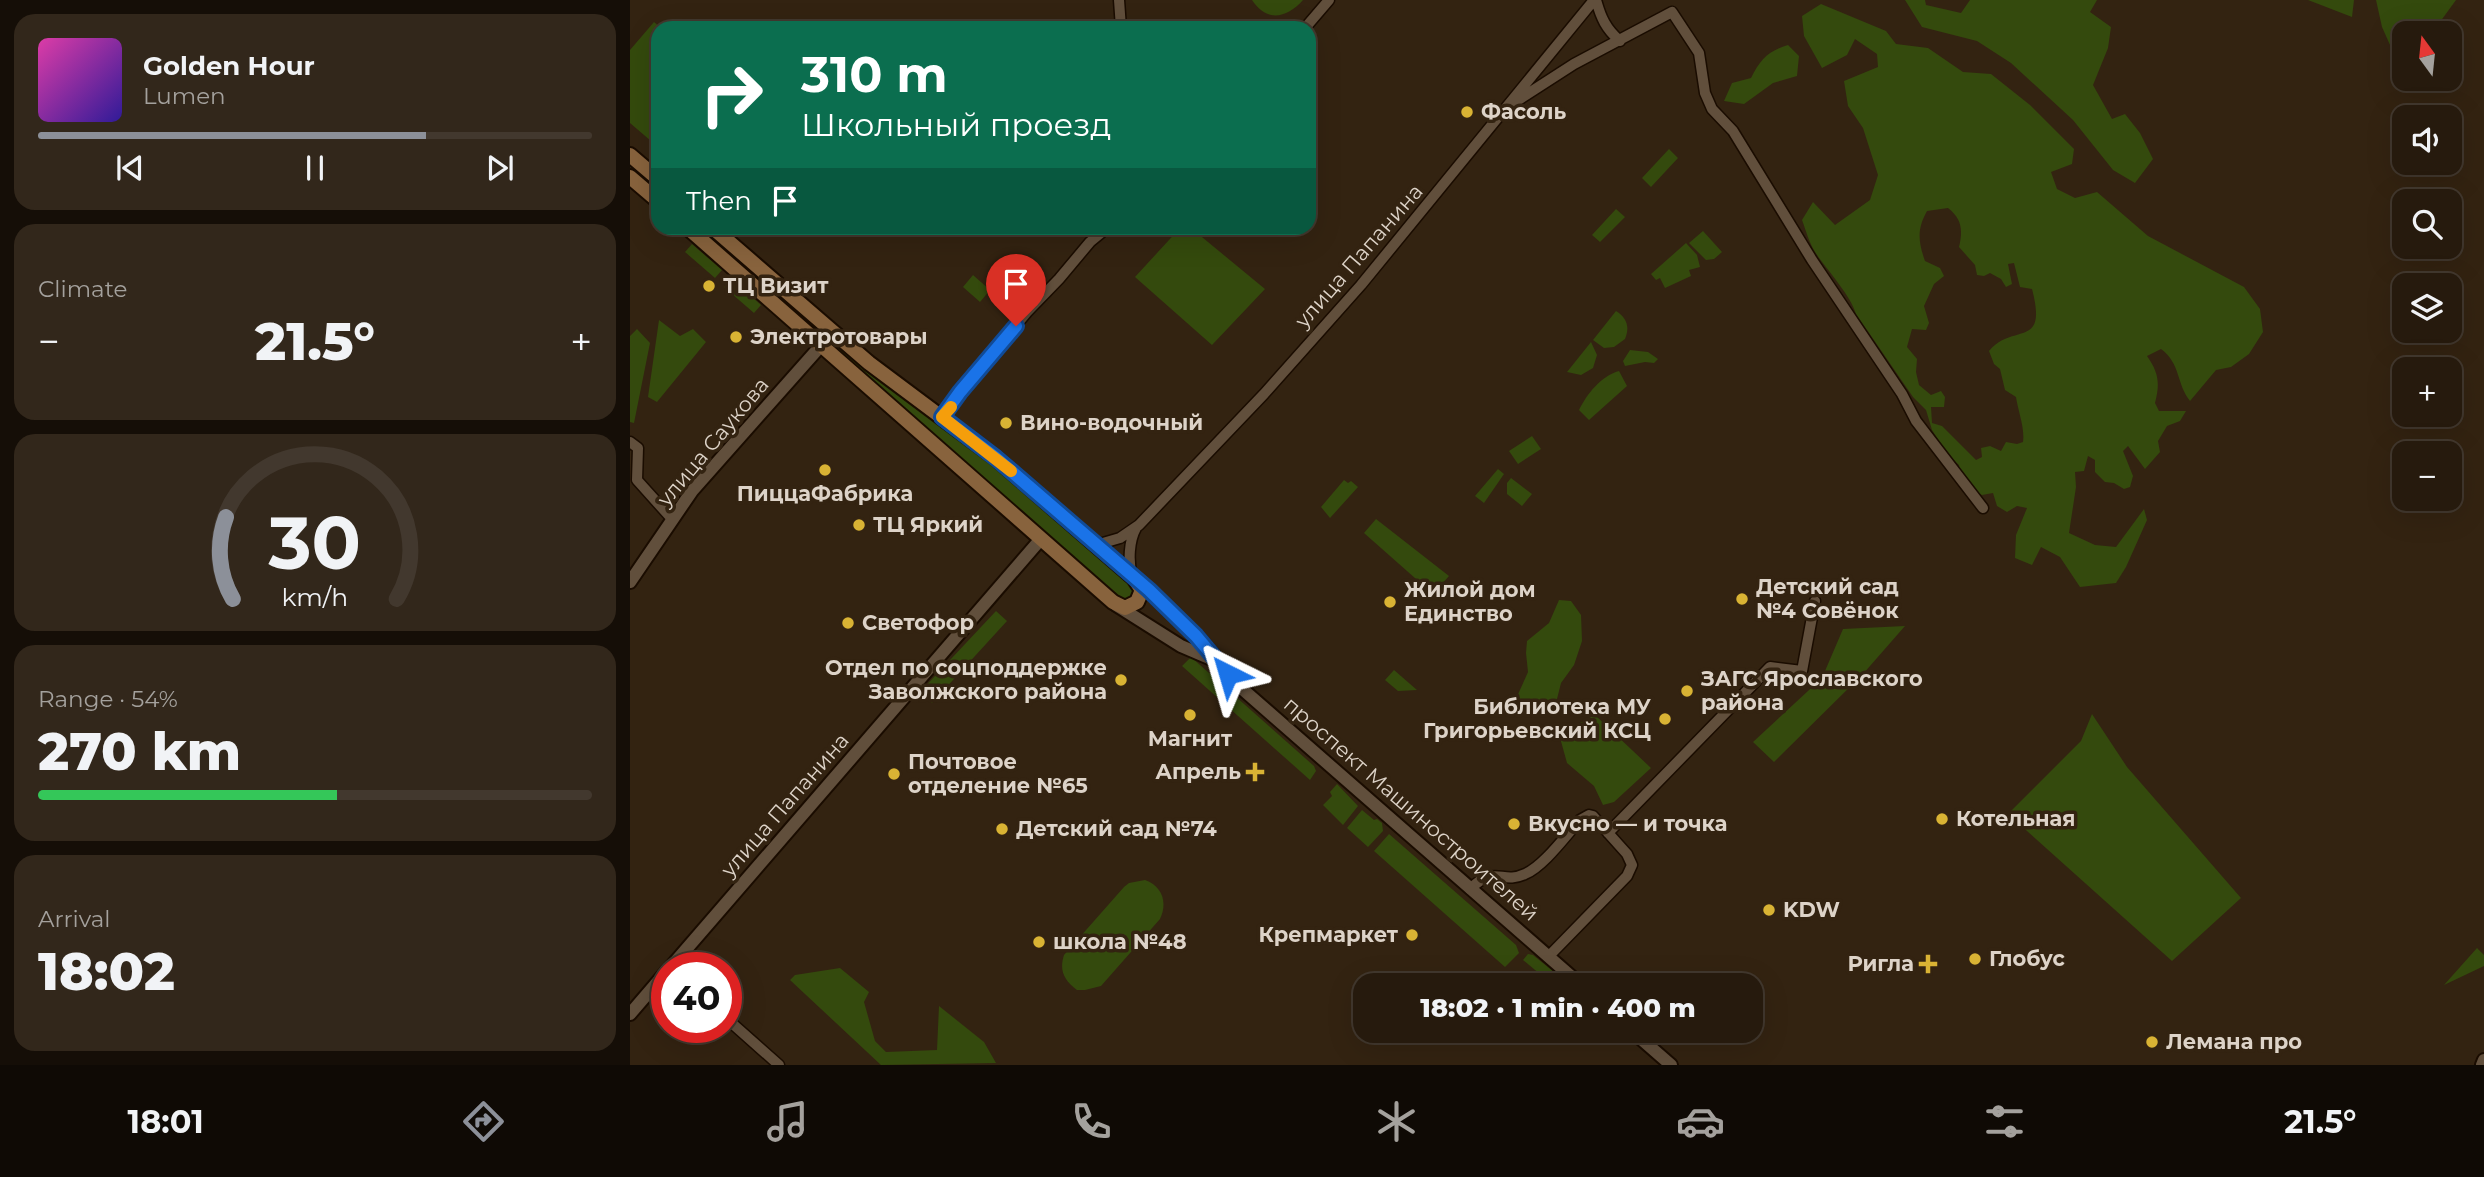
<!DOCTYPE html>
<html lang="en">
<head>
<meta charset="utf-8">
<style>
	:root { --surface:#261a0d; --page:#32271b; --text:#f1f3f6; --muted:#a4a19d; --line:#42382e; --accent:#8c9099 }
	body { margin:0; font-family:Montserrat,sans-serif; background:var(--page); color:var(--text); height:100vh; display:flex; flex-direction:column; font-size:26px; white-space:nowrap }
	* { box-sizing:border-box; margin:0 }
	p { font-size:23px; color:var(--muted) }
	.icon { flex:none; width:38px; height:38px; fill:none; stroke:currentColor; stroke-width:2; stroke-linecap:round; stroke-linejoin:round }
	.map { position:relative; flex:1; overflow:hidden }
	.panel { display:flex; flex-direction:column; gap:14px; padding:14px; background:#150e07; width:630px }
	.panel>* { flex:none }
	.top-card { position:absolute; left:21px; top:21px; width:665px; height:214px; border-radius:21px; box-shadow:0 7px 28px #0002,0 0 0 2px var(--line); background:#0b6e4f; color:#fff; overflow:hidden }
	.needle { width:46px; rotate:345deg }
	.buttons { position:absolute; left:1762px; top:21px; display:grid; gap:14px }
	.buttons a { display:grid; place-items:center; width:70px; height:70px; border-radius:14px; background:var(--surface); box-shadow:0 7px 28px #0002,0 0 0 2px var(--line); font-size:35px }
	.speed { position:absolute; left:21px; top:952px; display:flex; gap:14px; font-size:35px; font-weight:700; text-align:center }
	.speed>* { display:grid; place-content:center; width:91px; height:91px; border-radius:50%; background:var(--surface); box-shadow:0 7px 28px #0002,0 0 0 2px var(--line); line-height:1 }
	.speed .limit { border:10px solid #d22; background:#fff; color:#111 }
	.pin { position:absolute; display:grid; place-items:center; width:60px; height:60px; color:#fff; margin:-72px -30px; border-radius:50% 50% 50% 0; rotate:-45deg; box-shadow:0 0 7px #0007 }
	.pin .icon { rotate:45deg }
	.me { position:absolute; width:77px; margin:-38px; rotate:320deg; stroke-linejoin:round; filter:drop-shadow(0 0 5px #0008) }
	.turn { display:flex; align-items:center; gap:24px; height:147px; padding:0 35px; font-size:32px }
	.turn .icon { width:91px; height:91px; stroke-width:2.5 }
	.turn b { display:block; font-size:49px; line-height:60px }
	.then { display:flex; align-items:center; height:66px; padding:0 35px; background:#0003; gap:14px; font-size:26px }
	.big { font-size:52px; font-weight:800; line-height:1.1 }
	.panel .tile { flex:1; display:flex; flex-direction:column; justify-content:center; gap:10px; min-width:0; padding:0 24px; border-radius:21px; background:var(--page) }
	.panel .dial { align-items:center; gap:0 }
	.dial svg { height:182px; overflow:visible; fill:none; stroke:var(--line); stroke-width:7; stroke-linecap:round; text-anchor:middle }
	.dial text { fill:var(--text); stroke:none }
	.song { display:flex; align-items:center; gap:21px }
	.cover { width:84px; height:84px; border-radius:10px; background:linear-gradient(135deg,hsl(320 70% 55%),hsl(250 70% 35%)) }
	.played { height:7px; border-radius:4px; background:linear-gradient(90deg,var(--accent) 70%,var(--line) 70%) }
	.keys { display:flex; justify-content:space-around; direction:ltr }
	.heat { display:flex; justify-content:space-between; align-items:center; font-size:38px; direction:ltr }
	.charge { height:10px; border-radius:5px; background:linear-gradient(90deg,#34c759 54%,var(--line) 0) }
	.trip { position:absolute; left:723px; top:973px; width:410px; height:70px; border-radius:21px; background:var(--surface); box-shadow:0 7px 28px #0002,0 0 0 2px var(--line); font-weight:800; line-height:70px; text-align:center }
	.tab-bar { display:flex; height:112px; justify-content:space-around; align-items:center; background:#0f0a05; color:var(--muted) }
	.tab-bar .icon { width:49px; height:49px }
	.tab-bar .on { color:var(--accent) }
	.tab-bar b { font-size:32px; color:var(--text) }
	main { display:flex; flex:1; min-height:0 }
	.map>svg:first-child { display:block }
	.green { fill:#344a0d; fill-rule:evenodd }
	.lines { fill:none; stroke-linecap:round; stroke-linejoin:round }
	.minor-casing { stroke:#1a0c00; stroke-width:13 }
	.tertiary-casing { stroke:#1a0c00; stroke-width:16 }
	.secondary-casing { stroke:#1a0c00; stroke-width:18 }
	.minor { stroke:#614f3c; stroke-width:10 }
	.tertiary { stroke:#614f3c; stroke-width:12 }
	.secondary { stroke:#88633d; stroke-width:14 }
	.route-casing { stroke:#114b97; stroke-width:18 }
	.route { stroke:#1a73e8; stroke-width:12 }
	.slow { stroke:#f59e0b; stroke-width:12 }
	.poi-dot { fill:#d9b334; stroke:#332311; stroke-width:2.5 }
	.labels { text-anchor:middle; stroke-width:7; stroke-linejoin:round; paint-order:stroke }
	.poi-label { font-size:21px; font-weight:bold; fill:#ddd3c8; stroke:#332311; text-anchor:start }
	.street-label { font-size:21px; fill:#ddd3c8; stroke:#332311 }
</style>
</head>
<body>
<main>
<section class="panel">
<div class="tile">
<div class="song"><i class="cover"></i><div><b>Golden Hour</b><p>Lumen</p></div></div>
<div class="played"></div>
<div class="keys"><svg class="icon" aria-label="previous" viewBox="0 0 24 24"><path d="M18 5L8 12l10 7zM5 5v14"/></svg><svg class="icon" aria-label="pause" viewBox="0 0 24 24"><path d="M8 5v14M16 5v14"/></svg><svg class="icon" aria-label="next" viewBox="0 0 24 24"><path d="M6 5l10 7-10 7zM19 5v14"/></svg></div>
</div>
<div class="tile"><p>Climate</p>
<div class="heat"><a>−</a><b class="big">21.5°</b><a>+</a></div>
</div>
<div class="tile dial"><svg viewBox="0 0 100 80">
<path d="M14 69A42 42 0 1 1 86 69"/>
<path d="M14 69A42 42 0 0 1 11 33" stroke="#8c9099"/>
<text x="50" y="56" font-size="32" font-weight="700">30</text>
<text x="50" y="72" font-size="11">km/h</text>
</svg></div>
<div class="tile"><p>Range · 54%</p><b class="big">270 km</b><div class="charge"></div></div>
<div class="tile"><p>Arrival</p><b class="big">18:02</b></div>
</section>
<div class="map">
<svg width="1854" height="1065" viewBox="0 0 1854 1065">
	<rect width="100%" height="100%" fill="#332311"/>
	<path class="green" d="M622 0H673C657 18 637 23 622 0Z
		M1275 0H1295L1296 5 1331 13 1340 0H1467L1460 12 1481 27 1478 48 1463 85 1482 119 1495 114 1510 133 1523 159 1505 183 1483 170 1443 120 1381 63 1347 41 1292 27Z
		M1678 0H1724L1722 17Z
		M1746 0H1826L1802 33H1774V58L1768 63 1752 27Z
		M1191 4 1256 31 1266 44 1298 48 1333 72 1361 74 1400 105 1444 149 1442 164 1421 172 1427 189 1445 198 1467 192 1518 236 1614 287 1630 309 1633 332 1619 354 1601 367 1586 370 1560 401C1546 383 1551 364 1531 349L1517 356C1529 373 1530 384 1525 403L1529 411H1556L1550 421 1537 426 1528 441 1530 452 1515 469 1498 446 1493 451 1503 476 1500 487 1494 489 1484 483 1475 482 1465 472V460L1458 456 1454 471 1445 472 1446 487 1439 533 1465 545 1486 547 1514 509 1517 520 1496 567 1486 583 1450 587 1430 557 1411 547 1402 565 1385 558 1386 535 1397 508 1387 506 1377 512 1367 506 1363 493 1352 495 1339 490 1331 478 1329 465 1317 454 1302 430 1296 410 1283 397 1226 314C1221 296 1197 270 1185 252 1179 242 1176 231 1172 220L1183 202 1205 225 1240 200 1248 175 1233 128 1218 106 1214 81 1248 67 1247 54 1225 39 1217 55 1192 68 1174 36 1172 16ZM1318 208C1332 219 1333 230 1329 247L1345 265 1347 275 1354 276 1360 273 1371 279 1376 287 1382 284 1378 264 1384 263 1390 287 1402 289C1418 350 1383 322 1359 351L1364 364 1370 369 1375 390 1386 397C1388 411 1395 428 1393 442L1387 444 1376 442 1371 451 1360 446 1351 448 1352 457 1346 460 1312 426 1302 423 1301 407H1314L1315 397 1311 391 1301 395 1289 385 1286 372 1287 359 1277 347 1282 329 1296 330 1299 323 1294 306 1304 284 1314 276 1310 268 1295 261C1288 241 1287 229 1297 211Z
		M24 22 31 28H28V147L0 123V50Z
		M1158 45 1169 56 1167 76 1143 83 1114 104 1094 101 1102 83 1121 78C1130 60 1138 51 1158 45Z
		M1039 149 1048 158 1021 187 1012 178Z
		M986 209 995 217 970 242 962 235Z
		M68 228H74L185 325 182 328Z
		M550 228H561L635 289 582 345 505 277Z
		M1073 231 1092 252 1084 259 1076 260 1059 243Z
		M1056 243 1067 255 1070 267 1059 270 1061 276 1035 288 1030 278 1026 280 1021 274Z
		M62 244 92 270 85 278 55 252Z
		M343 275 360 290 350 302 333 287Z
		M102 279 131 305 124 313 94 287Z
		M986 311C997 318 1000 327 995 339L984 347 974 348 963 340Z
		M29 320 50 336 63 329 76 342 27 402 18 397Z
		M7 329 20 343 4 423 0 422V336Z
		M961 342 967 355 963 368 951 375 937 372Z
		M210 346 259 387 362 463 504 587 505 594 499 601H491L207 350Z
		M1000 350 1018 352 1028 359 1024 363 1015 362 995 366 993 361Z
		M989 371 997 386 959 420 949 410C957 394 971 376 989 371Z
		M902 436 911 449 888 464 879 451Z
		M868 469 874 474 854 503 845 496Z
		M881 478 902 494 892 506 877 494V483Z
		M714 480 718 483 721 481 728 487 700 518 691 507Z
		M746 519 819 576 803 594 734 533Z
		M929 600 941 601 951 615 952 641 944 665 931 683 927 699 919 708 909 712 894 713 885 701 898 672 896 653 897 641 919 623Z
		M366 611 377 621 302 703 290 692Z
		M1275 626 1233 674 1144 762 1123 742 1192 678 1213 629Z
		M561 657 684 766 686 771 680 780 552 666Z
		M764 670 787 690 768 691 755 680Z
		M1462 714 1497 767 1611 898 1542 961 1378 814 1451 741Z
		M965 715 1021 768 984 802 973 805 964 786 937 763 929 734Z
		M707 784 728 806 713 825 693 805 702 796 700 792Z
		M732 810 744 820 747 819 752 823 753 831 738 847 717 828Z
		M759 834 886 945 889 953 875 967 744 851Z
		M515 880C532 886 538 902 530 919L471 986 455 990H447C434 980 429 971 434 955L494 887 499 883Z
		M1847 948 1854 955V966L1814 985Z
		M898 954 903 955 940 985H923L893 960Z
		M210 968 239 992 234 1002 245 1041 256 1052 307 1050 309 1006 354 1042 366 1063 251 1065 160 980 165 975Z"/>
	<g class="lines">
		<defs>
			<path id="minor" d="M489 0 491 28
				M966 0C971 18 976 29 990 41
				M675 28 699 0
				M879 106 944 64 1042 12 1069 53 1075 93 1082 109 1103 131 1182 260 1272 394 1286 421 1353 508
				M312 417 330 392 397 312 429 279 460 242 477 228
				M0 442 8 448 7 480 42 519
				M466 545 490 538 509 525 634 394 731 285 964 0
				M502 575C498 561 499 541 506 528
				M978 833 1140 667 1172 671 1185 601
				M840 889C866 864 871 885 895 874 914 866 936 835 950 820L959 815 963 816 997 854 1002 865 997 876 918 957
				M96 1018 149 1065"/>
			<path id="tertiary" d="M507 580 567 636 610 687 951 985
				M0 582 62 491 203 332
				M486 605 551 646 586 661
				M40 968 410 540
				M0 1014 37 971
				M1002 1031 1041 1065
				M1852 1065 1854 1060"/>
			<path id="secondary" d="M0 155 28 179
				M0 177 28 201
				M58 228 483 602 495 608 507 602 512 590 504 578 366 458 239 363 83 228"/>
		</defs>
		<use href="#minor" class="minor-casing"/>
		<use href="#tertiary" class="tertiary-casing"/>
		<use href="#secondary" class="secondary-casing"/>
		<use href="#minor" class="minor"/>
		<use href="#tertiary" class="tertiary"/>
		<use href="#secondary" class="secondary"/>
	</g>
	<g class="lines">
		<defs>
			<path id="route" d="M386 326 330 392 312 417 366 458 519 590 566 636 598 674"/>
		</defs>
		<use href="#route" class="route-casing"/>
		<use href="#route" class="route"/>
		<path class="slow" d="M321 407 312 417 381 471"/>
	</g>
	<g class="poi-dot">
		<circle cx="837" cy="112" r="7"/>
		<circle cx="79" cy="286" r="7"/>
		<circle cx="106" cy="337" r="7"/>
		<circle cx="376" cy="423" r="7"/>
		<circle cx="195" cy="470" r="7"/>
		<circle cx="229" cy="525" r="7"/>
		<circle cx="1112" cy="599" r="7"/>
		<circle cx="760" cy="602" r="7"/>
		<circle cx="218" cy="623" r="7"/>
		<circle cx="491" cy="680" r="7"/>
		<circle cx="1057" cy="691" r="7"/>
		<circle cx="560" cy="715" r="7"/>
		<circle cx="1035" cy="719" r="7"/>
		<path d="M621.5 761.5h7v7h7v7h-7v7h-7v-7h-7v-7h7z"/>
		<circle cx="264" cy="774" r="7"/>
		<circle cx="1312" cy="819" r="7"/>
		<circle cx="884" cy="824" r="7"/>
		<circle cx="372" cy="829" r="7"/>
		<circle cx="1139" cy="910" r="7"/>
		<circle cx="782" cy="935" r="7"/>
		<circle cx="409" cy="942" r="7"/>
		<circle cx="1345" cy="959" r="7"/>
		<path d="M1294.5 953.5h7v7h7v7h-7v7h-7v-7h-7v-7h7z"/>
		<circle cx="1522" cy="1042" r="7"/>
	</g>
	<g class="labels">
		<g class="poi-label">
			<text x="851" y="119">Фасоль</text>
			<text x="93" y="293">ТЦ Визит</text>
			<text x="120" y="344">Электротовары</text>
			<text x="390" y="430">Вино-водочный</text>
			<text x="195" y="501" text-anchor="middle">ПиццаФабрика</text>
			<text x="243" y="532">ТЦ Яркий</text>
			<text x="1126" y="594">Детский сад<tspan x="1126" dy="24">№4 Совёнок</tspan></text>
			<text x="774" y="597">Жилой дом<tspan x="774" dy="24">Единство</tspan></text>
			<text x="232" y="630">Светофор</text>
			<text x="477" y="675" text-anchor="end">Отдел по соцподдержке<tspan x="477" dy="24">Заволжского района</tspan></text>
			<text x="1071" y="686">ЗАГС Ярославского<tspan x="1071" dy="24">района</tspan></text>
			<text x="1021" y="714" text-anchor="end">Библиотека МУ<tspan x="1021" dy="24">Григорьевский КСЦ</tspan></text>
			<text x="560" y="746" text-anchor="middle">Магнит</text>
			<text x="278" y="769">Почтовое<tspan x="278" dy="24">отделение №65</tspan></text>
			<text x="611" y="779" text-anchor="end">Апрель</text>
			<text x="1326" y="826">Котельная</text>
			<text x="898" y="831">Вкусно — и точка</text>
			<text x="386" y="836">Детский сад №74</text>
			<text x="1153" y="917">KDW</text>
			<text x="768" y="942" text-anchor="end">Крепмаркет</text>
			<text x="423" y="949">школа №48</text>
			<text x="1359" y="966">Глобус</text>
			<text x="1284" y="971" text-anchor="end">Ригла</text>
			<text x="1536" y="1049">Лемана про</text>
		</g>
		<g class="street-label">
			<text transform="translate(729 256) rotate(-49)" y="7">улица Папанина</text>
			<text transform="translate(83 442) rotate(-50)" y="7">улица Саукова</text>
			<text transform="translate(155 805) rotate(-49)" y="7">улица Папанина</text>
			<text transform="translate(781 809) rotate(41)" y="7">проспект Машиностроителей</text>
		</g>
	</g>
</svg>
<div class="buttons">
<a><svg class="needle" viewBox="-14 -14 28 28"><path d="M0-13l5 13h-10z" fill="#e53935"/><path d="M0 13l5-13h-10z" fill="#a4a19d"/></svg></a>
<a><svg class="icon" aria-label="sound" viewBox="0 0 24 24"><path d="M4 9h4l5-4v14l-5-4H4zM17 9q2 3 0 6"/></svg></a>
<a><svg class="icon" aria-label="search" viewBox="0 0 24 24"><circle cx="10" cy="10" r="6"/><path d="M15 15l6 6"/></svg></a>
<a><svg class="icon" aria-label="layers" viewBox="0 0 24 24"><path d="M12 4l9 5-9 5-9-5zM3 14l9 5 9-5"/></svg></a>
<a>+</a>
<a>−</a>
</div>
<div class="speed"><div class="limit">40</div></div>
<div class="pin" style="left:386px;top:326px;background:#d93025"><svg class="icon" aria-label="arrive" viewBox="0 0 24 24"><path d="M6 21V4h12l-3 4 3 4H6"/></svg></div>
<svg class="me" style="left:598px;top:674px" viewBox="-20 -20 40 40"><path d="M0-17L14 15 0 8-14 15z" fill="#1a73e8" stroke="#fff" stroke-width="4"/></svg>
<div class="trip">18:02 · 1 min · 400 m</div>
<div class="top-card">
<div class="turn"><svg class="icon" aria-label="right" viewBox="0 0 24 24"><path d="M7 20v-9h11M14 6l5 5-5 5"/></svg><div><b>310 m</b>Школьный проезд</div></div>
<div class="then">Then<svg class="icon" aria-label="arrive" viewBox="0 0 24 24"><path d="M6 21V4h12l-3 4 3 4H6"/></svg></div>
</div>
</div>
</main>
<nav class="tab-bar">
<b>18:01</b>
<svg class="icon on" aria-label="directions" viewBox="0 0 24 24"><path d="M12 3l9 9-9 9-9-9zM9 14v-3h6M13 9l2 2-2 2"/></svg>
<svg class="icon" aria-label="music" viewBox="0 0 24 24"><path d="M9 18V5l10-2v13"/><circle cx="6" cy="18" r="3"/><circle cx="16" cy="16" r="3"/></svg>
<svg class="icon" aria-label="phone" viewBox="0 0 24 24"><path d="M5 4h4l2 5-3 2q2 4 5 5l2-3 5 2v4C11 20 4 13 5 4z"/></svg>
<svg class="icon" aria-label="climate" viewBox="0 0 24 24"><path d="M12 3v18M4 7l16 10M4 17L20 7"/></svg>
<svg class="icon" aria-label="car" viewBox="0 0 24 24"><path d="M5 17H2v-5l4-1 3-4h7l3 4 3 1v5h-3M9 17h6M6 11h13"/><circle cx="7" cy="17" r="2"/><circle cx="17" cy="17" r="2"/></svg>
<svg class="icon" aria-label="filters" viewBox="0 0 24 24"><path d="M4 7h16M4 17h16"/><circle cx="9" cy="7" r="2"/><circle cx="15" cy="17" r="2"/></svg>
<b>21.5°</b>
</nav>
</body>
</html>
